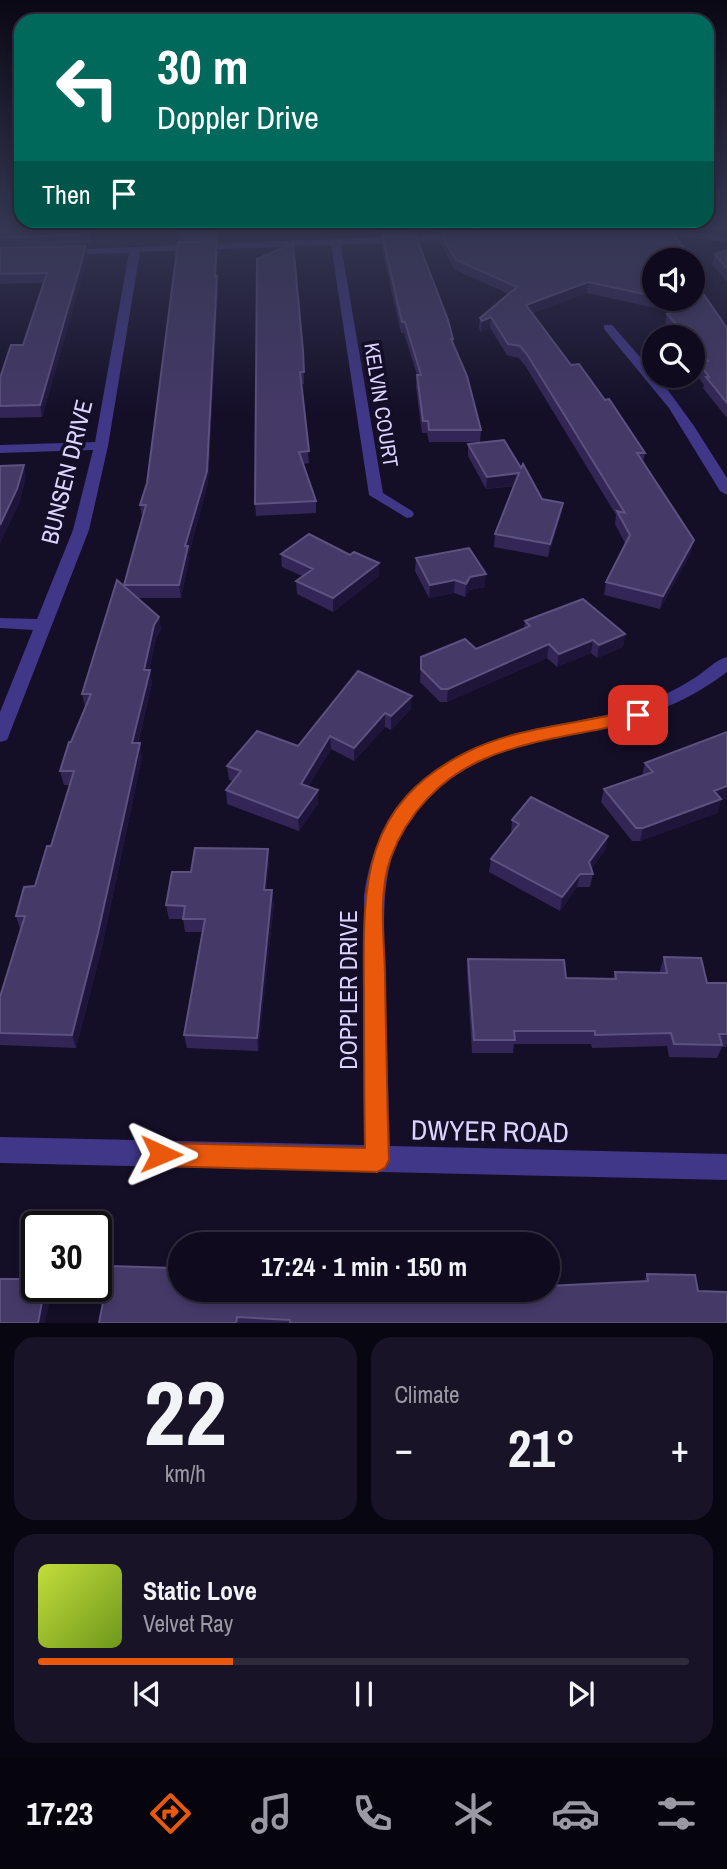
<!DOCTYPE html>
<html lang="en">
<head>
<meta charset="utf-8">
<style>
	:root { --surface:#0f0a1d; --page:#181326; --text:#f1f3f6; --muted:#9b9aa4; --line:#2f2b3b; --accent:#ea580c }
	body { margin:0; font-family:"Archivo Narrow",sans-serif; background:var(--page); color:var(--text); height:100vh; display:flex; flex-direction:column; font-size:26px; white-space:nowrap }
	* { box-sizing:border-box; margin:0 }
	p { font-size:23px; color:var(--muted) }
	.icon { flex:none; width:38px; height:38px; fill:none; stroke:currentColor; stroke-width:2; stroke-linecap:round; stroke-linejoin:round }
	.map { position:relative; height:1323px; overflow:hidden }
	.details { display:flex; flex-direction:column; gap:14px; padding:14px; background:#080610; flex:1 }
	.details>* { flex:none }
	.banner { position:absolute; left:14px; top:14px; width:700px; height:214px; border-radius:21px; box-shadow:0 4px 10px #0003,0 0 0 2px var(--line); background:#00695c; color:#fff; overflow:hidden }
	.fabs { position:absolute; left:642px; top:248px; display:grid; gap:14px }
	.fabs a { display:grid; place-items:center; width:63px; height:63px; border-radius:50%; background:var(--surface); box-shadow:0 4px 10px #0003,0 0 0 2px var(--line); font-size:35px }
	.speed { position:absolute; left:21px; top:1211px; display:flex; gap:14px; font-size:35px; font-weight:700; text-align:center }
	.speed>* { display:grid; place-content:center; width:91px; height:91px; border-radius:50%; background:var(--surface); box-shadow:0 4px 10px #0003,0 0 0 2px var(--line); line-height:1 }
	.speed .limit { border:4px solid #111; border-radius:10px; background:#fff; color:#111 }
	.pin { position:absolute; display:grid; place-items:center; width:60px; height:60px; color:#fff; margin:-30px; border-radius:14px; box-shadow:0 4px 10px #0006 }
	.me { position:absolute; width:77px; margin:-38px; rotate:91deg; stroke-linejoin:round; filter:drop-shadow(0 0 5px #0008) }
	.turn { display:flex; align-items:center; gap:24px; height:147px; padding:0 28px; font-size:32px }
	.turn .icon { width:91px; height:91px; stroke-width:2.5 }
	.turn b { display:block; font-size:49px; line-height:60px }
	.then { display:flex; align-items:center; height:66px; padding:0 28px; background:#0003; gap:14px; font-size:26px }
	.big { font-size:52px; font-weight:700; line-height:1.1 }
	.details .widget { flex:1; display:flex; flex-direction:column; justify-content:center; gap:10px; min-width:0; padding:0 24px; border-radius:21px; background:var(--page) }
	.details .dial { align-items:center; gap:0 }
	.dial b { font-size:91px; line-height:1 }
	.song { display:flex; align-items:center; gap:21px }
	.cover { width:84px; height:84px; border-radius:10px; background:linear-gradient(135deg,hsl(70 70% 55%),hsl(80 70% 35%)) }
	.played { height:7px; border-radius:4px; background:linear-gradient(90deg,var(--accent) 30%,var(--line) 30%) }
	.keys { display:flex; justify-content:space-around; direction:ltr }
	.heat { display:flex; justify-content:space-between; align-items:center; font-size:38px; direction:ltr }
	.details .tiles { flex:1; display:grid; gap:14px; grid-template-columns:1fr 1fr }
	.widget:last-child { grid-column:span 2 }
	.trip { position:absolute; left:168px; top:1232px; width:392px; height:70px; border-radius:35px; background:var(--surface); box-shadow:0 4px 10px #0003,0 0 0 2px var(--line); font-weight:700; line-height:70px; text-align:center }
	.tabs { display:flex; height:112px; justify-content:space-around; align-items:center; background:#06040c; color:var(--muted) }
	.tabs .icon { width:49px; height:49px }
	.tabs .selected { color:var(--accent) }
	.tabs b { font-size:32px; color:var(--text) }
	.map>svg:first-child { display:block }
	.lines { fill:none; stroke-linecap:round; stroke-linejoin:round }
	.minor { fill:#403788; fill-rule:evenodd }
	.wall { fill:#332656 }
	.shaded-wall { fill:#1f153b }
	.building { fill:#453968; stroke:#5d5180; stroke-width:2 }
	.route { fill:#ea580c; stroke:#983908; stroke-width:2 }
	.labels { text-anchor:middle; stroke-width:7; stroke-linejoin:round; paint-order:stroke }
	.far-street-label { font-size:21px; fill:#dcd4ff; stroke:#140e27 }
	.street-label { font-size:24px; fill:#dcd4ff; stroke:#140e27 }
	.near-street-label { font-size:28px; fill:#dcd4ff; stroke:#140e27 }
</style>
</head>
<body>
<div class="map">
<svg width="727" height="1323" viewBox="0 0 727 1323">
	<rect width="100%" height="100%" fill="#140e27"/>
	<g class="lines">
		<path class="minor" d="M649 230 689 231 727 237V243L689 237 647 235 645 233Z
			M462 234 466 235V239L341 245 383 493 412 511 414 514 412 517 407 518 369 495 331 245 140 252 108 446 89 530 9 735 7 740 0 742V712L33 630 0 628V618L37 619 73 530 93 450 0 453V445L95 442 129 253 63 255 58 252 59 250Z
			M604 325H612L662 382 694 426 727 478V495L720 491 669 408 604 329Z
			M727 657V672C658 724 599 725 520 746 472 759 418 793 398 840 379 884 385 936 385 982 387 1037 388 1091 390 1146L727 1154V1180L0 1163V1137L364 1145V896C376 806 433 756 518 733 556 723 596 720 633 707 655 700 676 690 696 677 706 671 715 660 727 657Z"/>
	</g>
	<path class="wall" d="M0 230H94L91 244 0 248Z
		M179 230H219L218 240 180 241Z
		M378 230H410V233L379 234Z
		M432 230H493L433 232Z
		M440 233 654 261V299H693L727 328V418L703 388 704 385 695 373 698 363 693 358V338H676L665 325 667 314 673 312 587 293 532 313 571 365 645 453 643 462 691 553 660 609 604 595 606 582 625 543 615 524 616 515 526 367 519 358 507 355 490 328 481 332 479 328 480 318 509 294 455 270 440 243Z
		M382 235 453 339V344L481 430 480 442H429L427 433H422L416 387 417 375 404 333H401L381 245Z
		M217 241 218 251 216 276 218 286 208 483 189 553V559L181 598H137L159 617 161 630 156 638 149 670 152 683 138 743 142 757 102 947 76 1048 0 1045V997L20 929 16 916 35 886 51 846 70 785H64L60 771 86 707H85L82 694 125 587 142 517 140 505 147 483Z
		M0 248 88 256 42 417 0 418V378L23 345 44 283 0 284Z
		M727 250V282L712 264 715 254Z
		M303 351 304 384H301L309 463 303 464 316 501V513L256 516 255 504Z
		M468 444 521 468 542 499 563 503 561 515 548 557 494 547 495 534 514 486 486 489 468 456Z
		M281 554 379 576 333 612 297 594 296 581 302 576 282 567Z
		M416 558 485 587 469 590 465 597 454 593 429 598 415 571Z
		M525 621 625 634 623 647 597 658 591 653 557 667 547 658 447 702H440L420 682 421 657 476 649 524 629Z
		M358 671 411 709 391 730 385 727 354 761 331 749 308 787 318 790V804L299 831 227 804 226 790 233 781 229 780 227 766 298 746Z
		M727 732V798L721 800 717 813 640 841H632L601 802 604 789 642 776 645 763Z
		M512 820 606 849 591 869 593 874 590 887H577L560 911 489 872 491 859 511 834Z
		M269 862 266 890 274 903 258 1051 187 1048 184 1035 202 932H185L183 919H169L166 905 191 872Z
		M664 957 707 983H727V1047H722L717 1058 669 1057 667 1046 592 1048 591 1044H514L513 1053H472L467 972 468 959 566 978 613 979 615 972 660 973V970Z
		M647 1274 698 1291 727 1323H99L411 1296 460 1298V1290H548L644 1282Z"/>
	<path class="shaded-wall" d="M90 230H94L91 244 89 234Z
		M217 241 218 251 216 288 215 277Z
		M86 246 88 256 42 417 40 405Z
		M217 276 218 286 208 483 189 553V559L181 598 179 585 185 546Z
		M588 282 587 293 525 315 526 305Z
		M491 317 490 328 481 332 482 321Z
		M24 465 26 477 20 502 0 544V525Z
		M519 473 518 485 486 489 487 477Z
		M563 503 561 515 548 557 550 544Z
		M694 540 691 553 660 609 663 596Z
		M379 563V576L333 612V598Z
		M486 574 485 587 469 590 465 597 466 584 470 577Z
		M455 580 454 593 429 598 430 585Z
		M159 617 161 630 156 638 146 683 144 670 154 625Z
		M625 634 623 647 597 658 599 645Z
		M593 640 591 653 557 667 559 654Z
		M549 644 547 658 447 702 448 689Z
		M150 670 152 683 134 757 132 743Z
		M412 696 411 709 391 730V716Z
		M385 713V727L354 761V748Z
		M330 736 331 749 302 797 301 784Z
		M140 743 142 757 102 947 76 1048 72 1035Z
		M727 786V798L721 800 717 813 640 841 643 828 714 791Z
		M318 790V804L299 831 298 818Z
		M608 836 606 849 588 874 589 862Z
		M268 849 269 862 265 903 264 890Z
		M580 874 577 887 560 911 562 897Z
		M272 890 274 903 258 1051 257 1038Z
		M45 1286H50L52 1290 45 1323H38Z"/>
	<path class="building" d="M0 230H90L89 234 0 238Z
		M535 230H670L694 260 654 261V296L588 282 526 305 571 365 579 364 605 400 609 399 645 453H637L694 540 663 596 606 582 630 535 617 511 625 513 528 356 520 346 508 344 491 317 482 321 480 318 517 287 456 260 440 233Z
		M415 234 448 320 453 339H451L467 376 481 430H429L428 421H423L417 375H421L405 322H402L382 235Z
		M217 241 215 277 217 276 207 471 185 546H188L179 585H124L146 505H140L147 483 178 242Z
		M293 243 303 351 304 372H300L309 451 299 452 316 501 255 504 257 259Z
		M86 246 40 405 0 406V378L11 345H23L47 273 0 274V248Z
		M727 250V269L715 254Z
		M693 279 727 328V403L706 377H709L698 362 708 361 693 344V338H688L667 314 689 304 668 299H693Z
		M504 440 521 468 523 464 542 499 563 503 550 544 495 534 519 473 487 477 468 444Z
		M24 465 17 489 0 525V466Z
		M309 534 350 555 354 552 379 563 333 598 296 581 313 569 281 554Z
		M469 548 486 574 470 577 466 584 455 580 430 585 416 558Z
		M117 580 159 617 154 625 144 670H150L132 743H140L98 933 72 1035 0 1033V997L25 916H16L24 887 35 886 47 846H51L74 771H60L69 742H71L91 694H82Z
		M583 599 625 634 599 645 593 640 559 654 549 644 448 689H441L421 669V657L465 639 476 649 530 626 525 621Z
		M358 671 412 696 391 716 385 713 354 748 330 736 301 784 318 790 298 818 226 790 241 771 227 766 257 731 298 746Z
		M727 732V786L714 791 721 799 643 828H636L604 789 653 772 645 763Z
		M531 797 608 836 589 862 593 874H580L562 897 491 859 519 824 512 820Z
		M195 848 268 849 264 890H272L257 1038 184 1035 205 919H183L185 906 166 905 172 872H191Z
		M664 957 701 958 707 983H727V1034H719L722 1045 674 1044 671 1033 595 1035V1031H514L515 1040H474L468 959 564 960 566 978 616 979 615 972 667 973Z
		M175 1262 180 1263V1290H411V1296L462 1298V1290H548V1286L648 1281 647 1274 695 1275 698 1291 727 1292V1323H290V1320L237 1317 236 1323H99L110 1266 175 1268Z
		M0 1279H37V1286H45L38 1323H0Z"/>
	<linearGradient id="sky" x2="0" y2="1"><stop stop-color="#0b0815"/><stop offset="0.55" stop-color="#343652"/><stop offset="1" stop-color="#343652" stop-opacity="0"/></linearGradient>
	<rect width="727" height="415" fill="url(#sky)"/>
	<path class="route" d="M638 709 646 715 644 719C591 734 534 737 484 759 441 777 407 814 391 857 378 892 384 936 385 973 386 1036 387 1098 389 1160L385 1168 377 1172 161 1166 153 1163 149 1154 153 1146 161 1143 365 1148C364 1096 364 1045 364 993 363 888 359 806 467 752 519 726 582 724 638 709Z"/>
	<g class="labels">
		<g class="far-street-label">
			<text transform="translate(381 405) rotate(81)" y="7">KELVIN COURT</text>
		</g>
		<g class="street-label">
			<text transform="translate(67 472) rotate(-76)" y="8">BUNSEN DRIVE</text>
			<text transform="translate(349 990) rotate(-90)" y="8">DOPPLER DRIVE</text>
		</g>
		<g class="near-street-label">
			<text transform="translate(490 1131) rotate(1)" y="10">DWYER ROAD</text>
		</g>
	</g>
</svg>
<div class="fabs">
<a><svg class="icon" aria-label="sound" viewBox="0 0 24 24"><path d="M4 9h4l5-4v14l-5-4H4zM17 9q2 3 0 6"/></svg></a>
<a><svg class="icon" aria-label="search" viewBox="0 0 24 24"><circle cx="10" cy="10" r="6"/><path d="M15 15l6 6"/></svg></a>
</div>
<div class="speed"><div class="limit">30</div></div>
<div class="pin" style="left:638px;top:715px;background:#d93025"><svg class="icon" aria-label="arrive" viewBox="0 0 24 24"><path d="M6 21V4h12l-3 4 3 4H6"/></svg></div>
<svg class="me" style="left:161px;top:1154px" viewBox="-20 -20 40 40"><path d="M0-17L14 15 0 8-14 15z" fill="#ea580c" stroke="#fff" stroke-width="4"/></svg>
<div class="trip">17:24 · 1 min · 150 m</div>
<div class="banner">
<div class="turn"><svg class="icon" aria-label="left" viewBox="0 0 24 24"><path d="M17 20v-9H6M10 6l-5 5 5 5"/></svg><div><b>30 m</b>Doppler Drive</div></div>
<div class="then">Then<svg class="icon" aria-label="arrive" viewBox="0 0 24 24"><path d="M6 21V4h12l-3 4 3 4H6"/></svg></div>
</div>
</div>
<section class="details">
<div class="tiles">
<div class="widget dial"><b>22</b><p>km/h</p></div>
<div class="widget"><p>Climate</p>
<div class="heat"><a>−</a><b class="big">21°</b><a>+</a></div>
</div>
<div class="widget">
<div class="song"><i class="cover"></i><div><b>Static Love</b><p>Velvet Ray</p></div></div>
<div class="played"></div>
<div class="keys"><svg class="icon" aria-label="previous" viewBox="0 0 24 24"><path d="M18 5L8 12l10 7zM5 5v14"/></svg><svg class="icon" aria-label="pause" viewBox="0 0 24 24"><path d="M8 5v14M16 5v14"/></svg><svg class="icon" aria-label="next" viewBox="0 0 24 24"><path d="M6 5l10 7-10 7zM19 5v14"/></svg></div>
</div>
</div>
</section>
<nav class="tabs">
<b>17:23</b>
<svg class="icon selected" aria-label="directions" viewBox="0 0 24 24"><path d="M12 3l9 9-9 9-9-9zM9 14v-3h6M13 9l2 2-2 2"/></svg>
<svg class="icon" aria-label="music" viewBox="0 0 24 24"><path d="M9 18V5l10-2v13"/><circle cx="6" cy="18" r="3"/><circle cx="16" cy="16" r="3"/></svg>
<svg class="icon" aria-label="phone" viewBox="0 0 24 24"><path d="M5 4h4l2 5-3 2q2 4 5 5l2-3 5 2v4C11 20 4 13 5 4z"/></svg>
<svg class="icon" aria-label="climate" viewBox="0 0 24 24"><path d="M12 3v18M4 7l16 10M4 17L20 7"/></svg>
<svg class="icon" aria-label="car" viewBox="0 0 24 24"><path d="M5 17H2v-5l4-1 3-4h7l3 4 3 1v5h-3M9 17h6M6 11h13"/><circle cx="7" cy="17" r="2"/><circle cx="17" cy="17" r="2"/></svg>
<svg class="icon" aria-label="filters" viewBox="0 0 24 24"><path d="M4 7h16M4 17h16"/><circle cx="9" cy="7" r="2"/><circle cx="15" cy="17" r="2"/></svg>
</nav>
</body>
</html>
